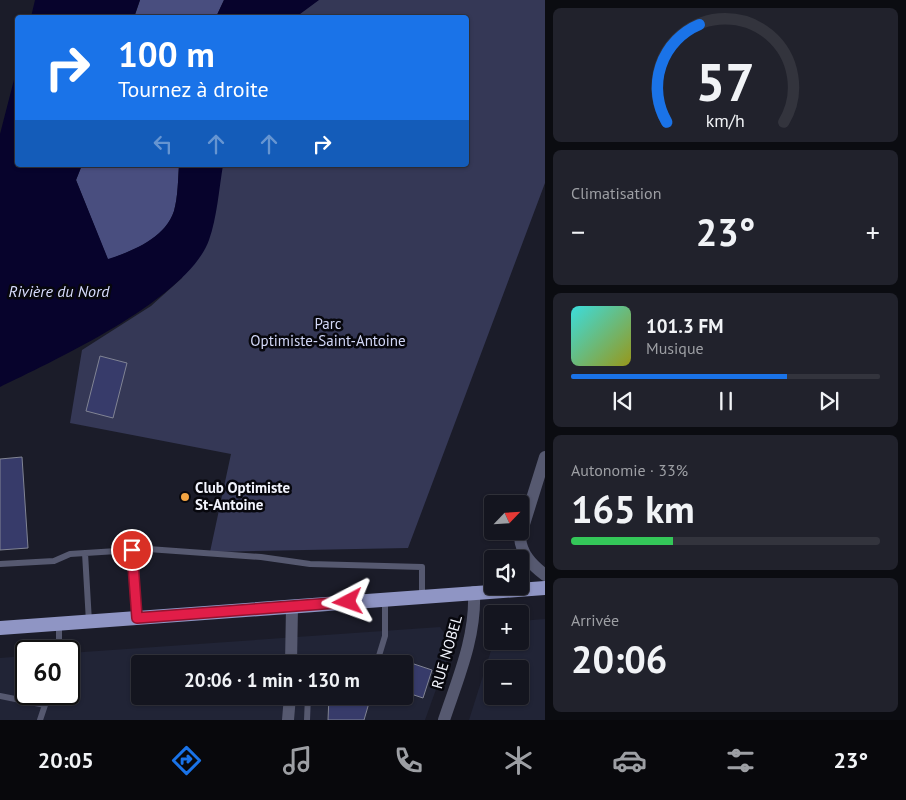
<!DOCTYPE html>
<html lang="fr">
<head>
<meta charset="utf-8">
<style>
	:root { --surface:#14151f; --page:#21222c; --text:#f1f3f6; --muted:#9d9fa4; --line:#33343d; --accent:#1a73e8 }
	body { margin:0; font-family:"PT Sans",sans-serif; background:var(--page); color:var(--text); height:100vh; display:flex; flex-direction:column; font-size:19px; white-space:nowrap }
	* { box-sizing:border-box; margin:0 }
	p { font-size:16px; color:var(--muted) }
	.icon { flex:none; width:28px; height:28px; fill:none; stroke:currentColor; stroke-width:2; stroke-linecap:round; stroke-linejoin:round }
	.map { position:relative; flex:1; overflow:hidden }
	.sheet { display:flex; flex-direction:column; gap:8px; padding:8px; background:#0b0c11; width:361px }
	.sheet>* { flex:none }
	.banner { position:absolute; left:15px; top:15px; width:454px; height:152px; border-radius:5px; box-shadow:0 1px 4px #0004,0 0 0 1px var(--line); background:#1a73e8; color:#fff; overflow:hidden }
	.needle { width:32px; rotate:65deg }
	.controls { position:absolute; left:484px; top:495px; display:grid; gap:10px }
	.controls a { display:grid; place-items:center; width:45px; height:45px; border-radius:5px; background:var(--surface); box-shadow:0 1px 4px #0004,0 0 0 1px var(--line); font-size:25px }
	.speed { position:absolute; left:15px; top:640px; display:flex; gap:10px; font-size:25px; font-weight:700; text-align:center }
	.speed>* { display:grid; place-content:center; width:65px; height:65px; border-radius:50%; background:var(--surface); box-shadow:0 1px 4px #0004,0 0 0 1px var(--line); line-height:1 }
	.speed .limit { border:2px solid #111; border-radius:8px; background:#fff; color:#111 }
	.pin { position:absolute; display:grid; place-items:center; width:42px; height:42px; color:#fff; margin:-21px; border:2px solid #fff; border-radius:50%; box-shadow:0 1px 5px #0007 }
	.me { position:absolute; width:55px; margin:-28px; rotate:266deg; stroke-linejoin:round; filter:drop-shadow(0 0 4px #0008) }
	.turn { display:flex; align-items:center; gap:18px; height:105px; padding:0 20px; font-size:22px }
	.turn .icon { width:65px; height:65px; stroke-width:2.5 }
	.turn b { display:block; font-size:35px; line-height:42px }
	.lanes { display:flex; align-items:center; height:48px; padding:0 20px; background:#0003; justify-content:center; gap:25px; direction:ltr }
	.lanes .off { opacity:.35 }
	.big { font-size:38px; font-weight:700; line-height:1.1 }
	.sheet .card { flex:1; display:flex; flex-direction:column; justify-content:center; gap:8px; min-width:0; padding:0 18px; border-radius:8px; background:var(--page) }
	.sheet .dial { align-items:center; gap:0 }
	.dial svg { height:130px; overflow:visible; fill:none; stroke:var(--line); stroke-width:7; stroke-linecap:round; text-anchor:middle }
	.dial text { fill:var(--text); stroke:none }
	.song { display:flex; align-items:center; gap:15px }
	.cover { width:60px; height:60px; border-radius:8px; background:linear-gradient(135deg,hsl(180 70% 55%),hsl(60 70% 35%)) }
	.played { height:5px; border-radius:2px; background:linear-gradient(90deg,var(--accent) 70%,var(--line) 70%) }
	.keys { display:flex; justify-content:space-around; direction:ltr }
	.heat { display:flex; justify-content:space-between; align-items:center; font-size:28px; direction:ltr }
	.charge { height:8px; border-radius:4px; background:linear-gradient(90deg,#34c759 33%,var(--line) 0) }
	.trip { position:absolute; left:131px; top:655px; width:282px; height:50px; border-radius:5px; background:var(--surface); box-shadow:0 1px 4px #0004,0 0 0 1px var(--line); font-weight:700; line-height:50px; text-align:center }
	.menu { display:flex; height:80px; justify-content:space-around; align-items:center; background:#08080c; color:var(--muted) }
	.menu .icon { width:35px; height:35px }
	.menu .active { color:var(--accent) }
	.menu b { font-size:22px; color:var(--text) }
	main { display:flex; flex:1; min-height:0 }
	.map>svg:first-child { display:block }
	.built { fill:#212436; fill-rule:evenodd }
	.green { fill:#353856 }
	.forest { fill:#494e7f }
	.water { fill:#07032c }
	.building { fill:#373b6a; stroke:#818494 }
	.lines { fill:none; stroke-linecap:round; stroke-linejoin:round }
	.service { stroke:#565970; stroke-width:6 }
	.minor { stroke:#565970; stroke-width:12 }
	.primary { stroke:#8f95c4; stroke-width:14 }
	.route-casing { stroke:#92132f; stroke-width:12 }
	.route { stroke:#e11d48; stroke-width:9 }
	.poi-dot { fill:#f3a442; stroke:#07070d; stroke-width:2 }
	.labels { text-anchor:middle; stroke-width:5; stroke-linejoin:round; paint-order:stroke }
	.park-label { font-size:15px; fill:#d3d8f8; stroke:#07070d }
	.poi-label { font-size:15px; font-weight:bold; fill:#f2f4fd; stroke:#07070d; text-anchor:start }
	.street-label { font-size:15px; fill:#f2f4fd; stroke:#07070d }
	.water-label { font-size:16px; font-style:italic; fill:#d8ddfe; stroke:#07070d }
</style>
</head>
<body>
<main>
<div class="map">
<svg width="545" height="720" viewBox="0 0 545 720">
	<rect width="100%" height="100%" fill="#1b1c29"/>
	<path class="built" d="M545 619V720H469L494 641H520V621ZM492 669H520V696H492Z
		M440 627 452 645 425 720H0V658L26 656V694H69V653ZM140 664H405V696H140Z"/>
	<path class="green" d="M318 0H545V183L408 548 210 552 231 454 70 423 82 350 151 306 182 278 222 165H466V18L295 17Z"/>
	<path class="forest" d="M140 0H224L216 17 134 18Z
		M82 165H179C178 179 178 197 174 211 165 239 133 250 108 260L76 180Z"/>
	<path class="water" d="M35 0H140L134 17H31Z
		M224 0H319L296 17H216Z
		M17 68 18 165H82L76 180 108 259C133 251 165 238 174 211 178 197 178 179 179 165H223C219 189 217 217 209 240 188 299 55 360 0 387V134Z"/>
	<path class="building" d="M100 356 127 363 113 418 86 411Z
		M22 457 28 548 0 550V459Z
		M405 661 432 670 423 698 405 692Z
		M329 696H371L364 720H328Z"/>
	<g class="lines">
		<path class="service" d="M132 550 137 618
			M85 553 89 622
			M0 564 54 561 70 554 148 549 261 557 310 564 422 567V596
			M59 624V651
			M342 664 378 659 385 636V599
			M0 696 45 705 49 694
			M40 720 45 705
			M307 720 308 696"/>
		<path class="minor" d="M545 457 520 537C521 554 532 565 545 575
			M291 664 292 606
			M288 720 290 696
			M444 720C458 678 476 637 474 592"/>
		<path class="primary" d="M0 628 545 588"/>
	</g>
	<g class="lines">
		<defs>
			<path id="route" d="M132 550 137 618 348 602"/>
		</defs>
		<use href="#route" class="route-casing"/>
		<use href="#route" class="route"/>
	</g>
	<circle class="poi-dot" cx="185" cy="497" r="5"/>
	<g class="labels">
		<g class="park-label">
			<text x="328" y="329">Parc<tspan x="328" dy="17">Optimiste-Saint-Antoine</tspan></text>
		</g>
		<g class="poi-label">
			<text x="195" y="493">Club Optimiste<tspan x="195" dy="17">St-Antoine</tspan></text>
		</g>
		<g class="street-label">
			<text transform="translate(447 652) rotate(-74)" y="5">RUE NOBEL</text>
		</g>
		<g class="water-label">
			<text x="59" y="297">Rivière du Nord</text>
		</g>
	</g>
</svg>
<div class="controls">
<a><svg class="needle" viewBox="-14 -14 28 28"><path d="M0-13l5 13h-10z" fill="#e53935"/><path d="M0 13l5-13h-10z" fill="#9d9fa4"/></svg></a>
<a><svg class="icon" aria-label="sound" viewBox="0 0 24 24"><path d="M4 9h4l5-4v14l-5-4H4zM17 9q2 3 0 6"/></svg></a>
<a>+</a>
<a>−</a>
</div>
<div class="speed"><div class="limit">60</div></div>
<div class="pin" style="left:132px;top:550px;background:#d93025"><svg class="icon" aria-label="arrive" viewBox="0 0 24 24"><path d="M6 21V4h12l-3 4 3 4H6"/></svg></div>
<svg class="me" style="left:348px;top:602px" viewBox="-20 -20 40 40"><path d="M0-17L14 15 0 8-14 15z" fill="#e11d48" stroke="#fff" stroke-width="4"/></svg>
<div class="trip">20:06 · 1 min · 130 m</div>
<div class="banner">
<div class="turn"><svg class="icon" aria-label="right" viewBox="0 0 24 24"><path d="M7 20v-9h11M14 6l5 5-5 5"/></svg><div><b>100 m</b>Tournez à droite</div></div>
<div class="lanes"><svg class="icon off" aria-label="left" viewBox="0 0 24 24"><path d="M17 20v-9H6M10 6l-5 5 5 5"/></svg><svg class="icon off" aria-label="ahead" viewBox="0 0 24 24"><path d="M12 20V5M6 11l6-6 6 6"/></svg><svg class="icon off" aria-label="ahead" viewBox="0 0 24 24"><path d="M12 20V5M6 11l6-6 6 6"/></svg><svg class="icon" aria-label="right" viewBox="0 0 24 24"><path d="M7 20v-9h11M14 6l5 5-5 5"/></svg></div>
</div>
</div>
<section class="sheet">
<div class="card dial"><svg viewBox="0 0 100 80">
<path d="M14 69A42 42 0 1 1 86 69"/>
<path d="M14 69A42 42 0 0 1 34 9" stroke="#1a73e8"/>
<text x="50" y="56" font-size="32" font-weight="700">57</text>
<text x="50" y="72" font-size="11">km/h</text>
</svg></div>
<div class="card"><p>Climatisation</p>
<div class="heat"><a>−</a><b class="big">23°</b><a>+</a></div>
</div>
<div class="card">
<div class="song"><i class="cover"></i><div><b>101.3 FM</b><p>Musique</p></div></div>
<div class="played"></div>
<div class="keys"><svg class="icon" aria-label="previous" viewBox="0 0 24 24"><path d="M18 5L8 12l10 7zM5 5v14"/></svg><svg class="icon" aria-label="pause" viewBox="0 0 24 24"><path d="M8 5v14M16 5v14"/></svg><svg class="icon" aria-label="next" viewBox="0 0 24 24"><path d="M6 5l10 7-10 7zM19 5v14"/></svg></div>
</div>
<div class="card"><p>Autonomie · 33%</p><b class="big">165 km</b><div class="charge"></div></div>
<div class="card"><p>Arrivée</p><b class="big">20:06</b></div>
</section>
</main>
<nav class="menu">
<b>20:05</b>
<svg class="icon active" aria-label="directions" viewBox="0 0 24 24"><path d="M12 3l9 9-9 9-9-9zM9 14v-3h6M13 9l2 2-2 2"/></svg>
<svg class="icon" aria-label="music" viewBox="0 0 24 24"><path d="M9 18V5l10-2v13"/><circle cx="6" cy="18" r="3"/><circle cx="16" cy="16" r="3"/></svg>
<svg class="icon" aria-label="phone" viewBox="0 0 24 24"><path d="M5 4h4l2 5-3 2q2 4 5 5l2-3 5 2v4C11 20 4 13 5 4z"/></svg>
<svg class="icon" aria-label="climate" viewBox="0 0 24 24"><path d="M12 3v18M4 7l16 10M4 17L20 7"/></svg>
<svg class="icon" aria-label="car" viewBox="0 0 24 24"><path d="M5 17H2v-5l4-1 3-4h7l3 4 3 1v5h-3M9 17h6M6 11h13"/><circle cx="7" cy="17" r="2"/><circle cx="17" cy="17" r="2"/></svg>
<svg class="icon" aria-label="filters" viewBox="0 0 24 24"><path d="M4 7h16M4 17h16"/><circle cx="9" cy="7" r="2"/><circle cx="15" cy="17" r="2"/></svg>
<b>23°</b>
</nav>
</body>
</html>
